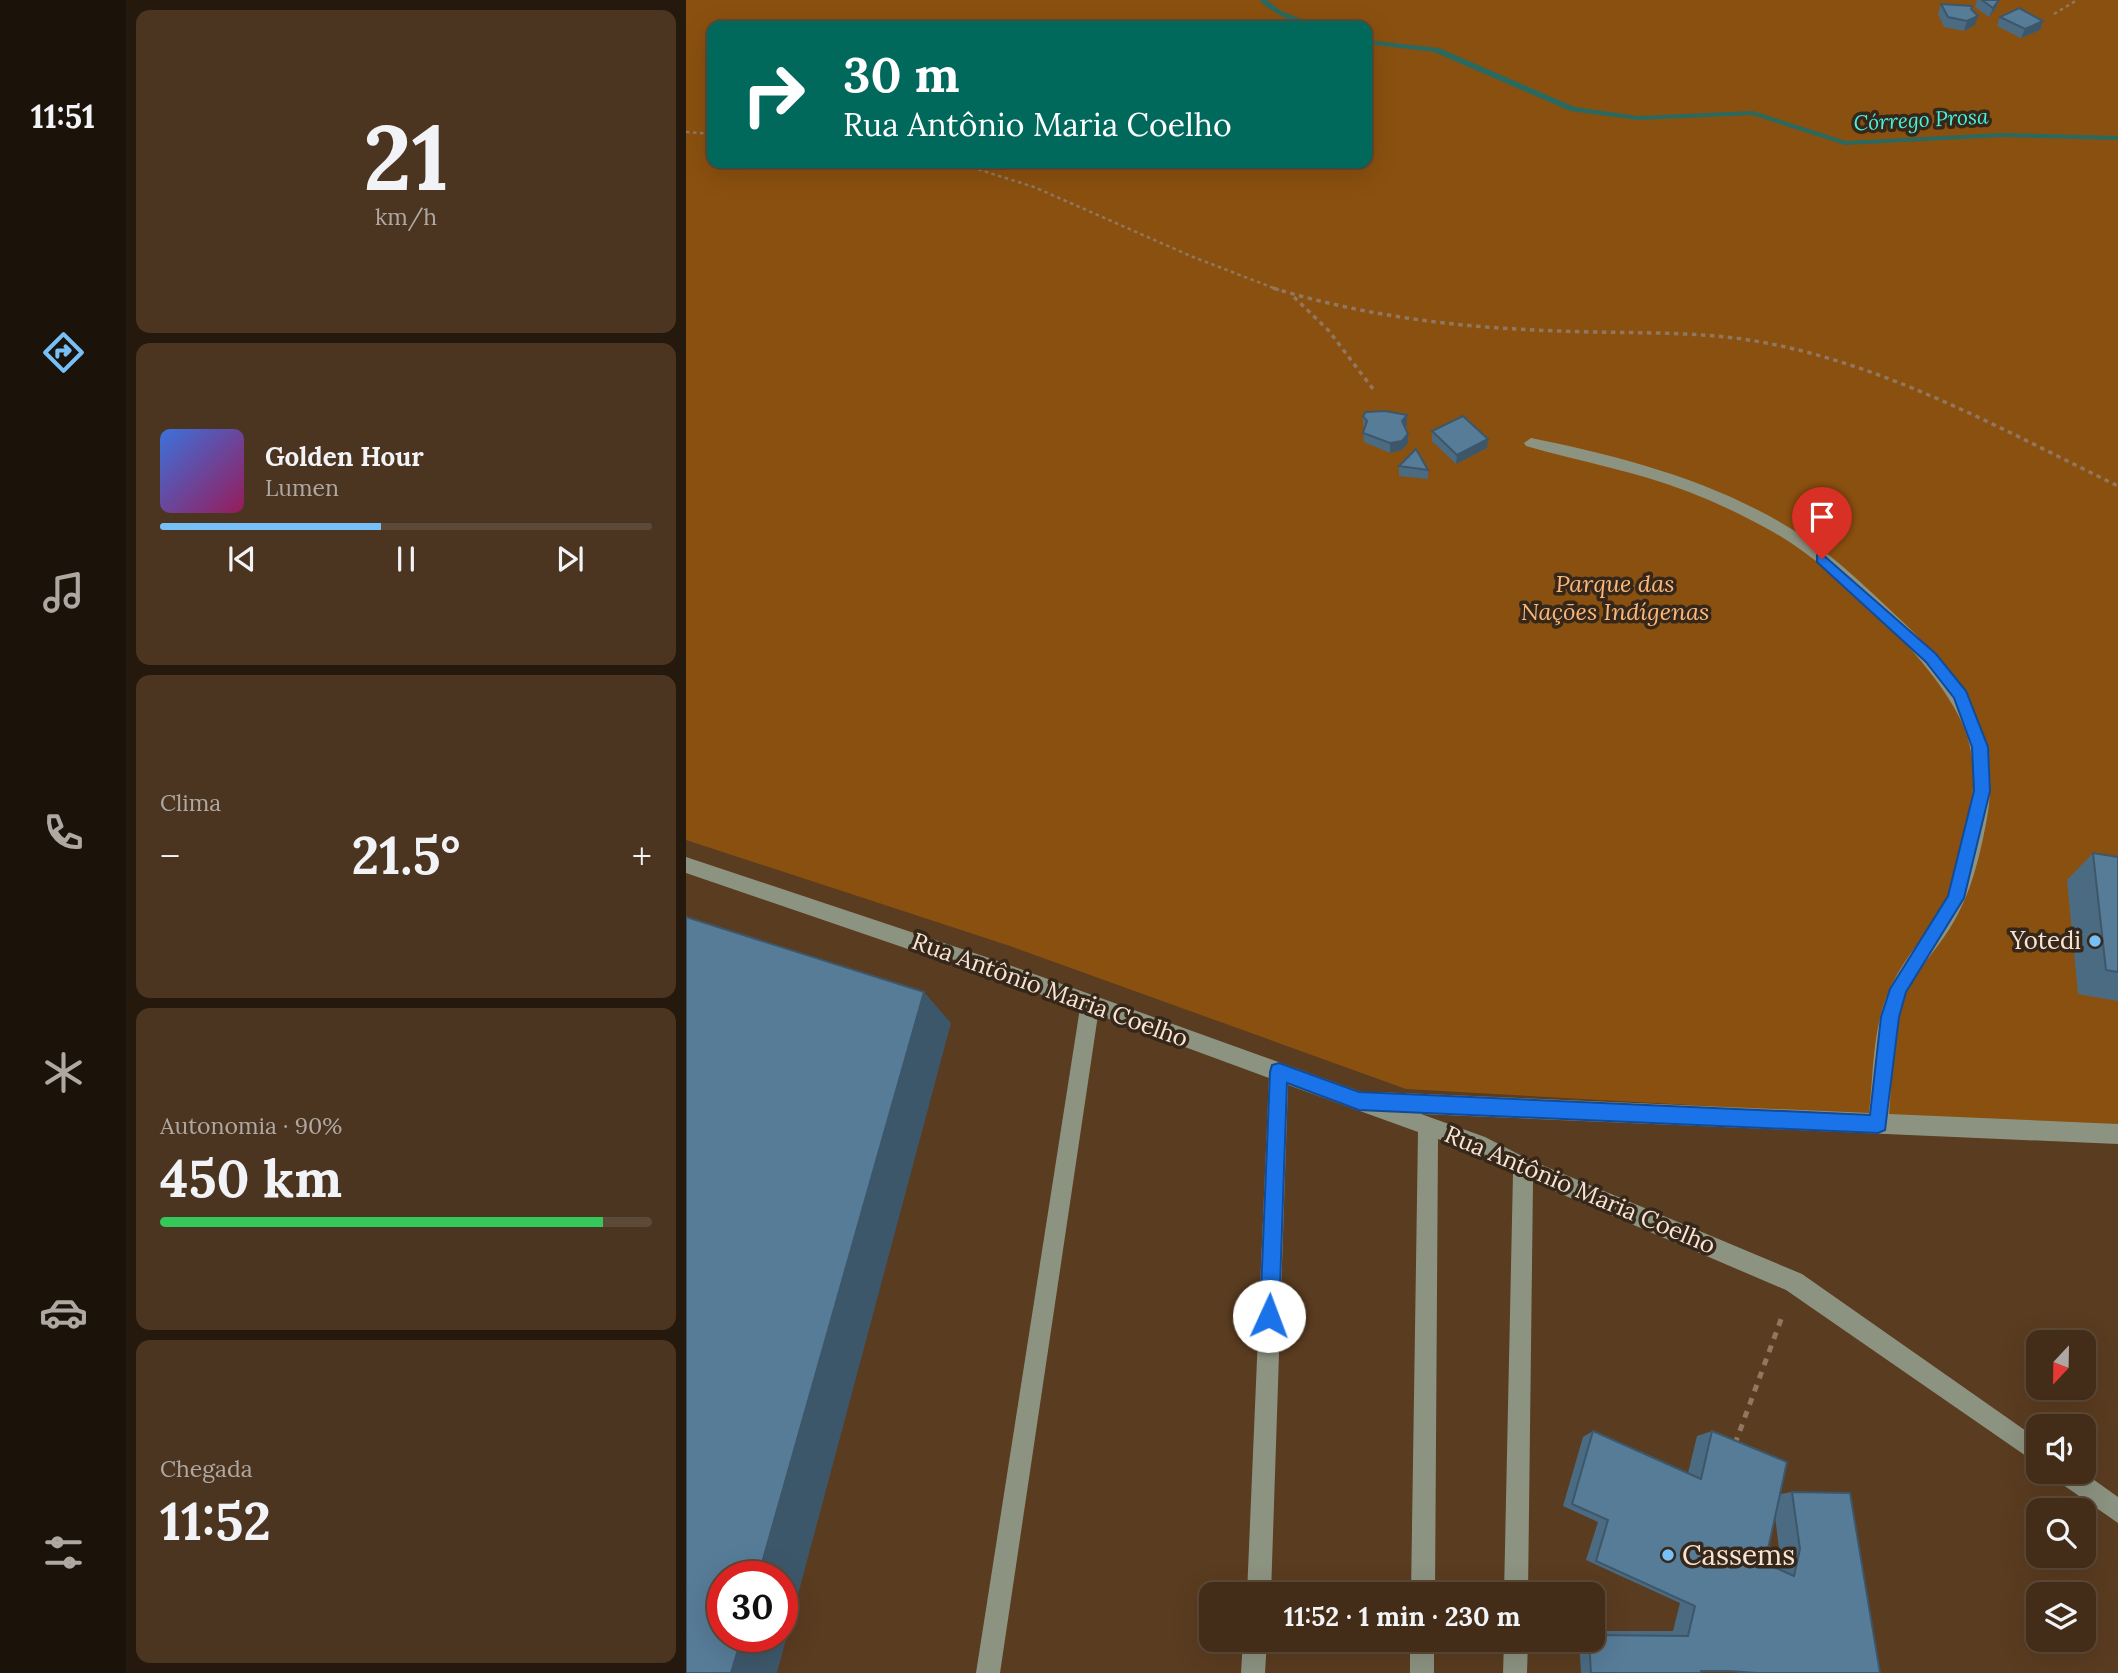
<!DOCTYPE html>
<html lang="pt">
<head>
<meta charset="utf-8">
<style>
	:root { --surface:#442d18; --page:#4b3521; --text:#f1f3f6; --muted:#afa8a2; --line:#5c4937; --accent:#76c0f7 }
	body { margin:0; font-family:Lora,serif; background:var(--page); color:var(--text); height:100vh; display:flex; flex-direction:column; font-size:26px; white-space:nowrap }
	* { box-sizing:border-box; margin:0 }
	p { font-size:23px; color:var(--muted) }
	.icon { flex:none; width:38px; height:38px; fill:none; stroke:currentColor; stroke-width:2; stroke-linecap:round; stroke-linejoin:round }
	.map { position:relative; flex:1; overflow:hidden }
	.drawer { display:flex; flex-direction:column; gap:10px; padding:10px; background:#25190d; width:560px }
	.drawer>* { flex:none }
	.hud { position:absolute; left:21px; top:21px; width:665px; height:147px; border-radius:14px; box-shadow:0 7px 28px #0002,0 0 0 2px var(--line); background:#00695c; color:#fff; overflow:hidden }
	.needle { width:46px; rotate:202deg }
	.buttons { position:absolute; left:1340px; top:1330px; display:grid; gap:14px }
	.buttons a { display:grid; place-items:center; width:70px; height:70px; border-radius:14px; background:var(--surface); box-shadow:0 7px 28px #0002,0 0 0 2px var(--line); font-size:35px }
	.speed { position:absolute; left:21px; top:1561px; display:flex; gap:14px; font-size:35px; font-weight:700; text-align:center }
	.speed>* { display:grid; place-content:center; width:91px; height:91px; border-radius:50%; background:var(--surface); box-shadow:0 7px 28px #0002,0 0 0 2px var(--line); line-height:1 }
	.speed .limit { border:10px solid #d22; background:#fff; color:#111 }
	.pin { position:absolute; display:grid; place-items:center; width:60px; height:60px; color:#fff; margin:-72px -30px; border-radius:50% 50% 50% 0; rotate:-45deg; box-shadow:0 0 7px #0007 }
	.pin .icon { rotate:45deg }
	.me { position:absolute; width:77px; margin:-38px; rotate:2deg; stroke-linejoin:round; filter:drop-shadow(0 0 5px #0008) }
	.turn { display:flex; align-items:center; gap:24px; height:147px; padding:0 21px; font-size:32px }
	.turn .icon { width:91px; height:91px; stroke-width:2.5 }
	.turn b { display:block; font-size:49px; line-height:60px }
	.big { font-size:52px; font-weight:700; line-height:1.1 }
	.drawer .widget { flex:1; display:flex; flex-direction:column; justify-content:center; gap:10px; min-width:0; padding:0 24px; border-radius:14px; background:var(--page) }
	.drawer .dial { align-items:center; gap:0 }
	.dial b { font-size:91px; line-height:1 }
	.song { display:flex; align-items:center; gap:21px }
	.cover { width:84px; height:84px; border-radius:10px; background:linear-gradient(135deg,hsl(220 70% 55%),hsl(330 70% 35%)) }
	.played { height:7px; border-radius:4px; background:linear-gradient(90deg,var(--accent) 45%,var(--line) 45%) }
	.keys { display:flex; justify-content:space-around; direction:ltr }
	.heat { display:flex; justify-content:space-between; align-items:center; font-size:38px; direction:ltr }
	.charge { height:10px; border-radius:5px; background:linear-gradient(90deg,#34c759 90%,var(--line) 0) }
	.trip { position:absolute; left:513px; top:1582px; width:406px; height:70px; border-radius:14px; background:var(--surface); box-shadow:0 7px 28px #0002,0 0 0 2px var(--line); font-weight:700; line-height:70px; text-align:center }
	main { display:flex; flex:1; min-height:0 }
	.tab-bar { display:flex; flex-direction:column; width:126px; justify-content:space-around; align-items:center; background:#1b120a; color:var(--muted) }
	.tab-bar .icon { width:49px; height:49px }
	.tab-bar .active { color:var(--accent) }
	.tab-bar b { font-size:32px; color:var(--text) }
	.map>svg:first-child { display:block }
	.green { fill:#8a500f; fill-rule:evenodd }
	.lines { fill:none; stroke-linecap:round; stroke-linejoin:round }
	.stream { fill:#2a695f; fill-rule:evenodd }
	.path-far2 { stroke:#91775f; stroke-width:2.5; stroke-dasharray:3.5 3.5; stroke-linecap:butt }
	.path-far1 { stroke:#91775f; stroke-width:3.5; stroke-dasharray:4.5 4.5; stroke-linecap:butt }
	.path { stroke:#91775f; stroke-width:5; stroke-dasharray:7 7; stroke-linecap:butt }
	.minor { fill:#8d9381; fill-rule:evenodd }
	.wall { fill:#4b6b83; fill-rule:evenodd }
	.shaded-wall { fill:#3d576a }
	.building { fill:#577c98; stroke:#3d576a; stroke-width:2 }
	.route { fill:#1a73e8; stroke:#114b97; stroke-width:2 }
	.poi-dot { fill:#76c0f7; stroke:#35271a; stroke-width:2.5 }
	.labels { text-anchor:middle; stroke-width:7; stroke-linejoin:round; paint-order:stroke }
	.far-water-label { font-size:21px; font-style:italic; fill:#47f1db; stroke:#35271a }
	.park-label { font-size:24px; font-style:italic; fill:#fbb779; stroke:#35271a }
	.poi-label { font-size:24px; fill:#f8e4d4; stroke:#35271a; text-anchor:end }
	.street-label { font-size:24px; fill:#f8e4d4; stroke:#35271a }
	.near-poi-label { font-size:28px; fill:#f8e4d4; stroke:#35271a; text-anchor:start }
</style>
</head>
<body>
<main>
<nav class="tab-bar">
<b>11:51</b>
<svg class="icon active" aria-label="directions" viewBox="0 0 24 24"><path d="M12 3l9 9-9 9-9-9zM9 14v-3h6M13 9l2 2-2 2"/></svg>
<svg class="icon" aria-label="music" viewBox="0 0 24 24"><path d="M9 18V5l10-2v13"/><circle cx="6" cy="18" r="3"/><circle cx="16" cy="16" r="3"/></svg>
<svg class="icon" aria-label="phone" viewBox="0 0 24 24"><path d="M5 4h4l2 5-3 2q2 4 5 5l2-3 5 2v4C11 20 4 13 5 4z"/></svg>
<svg class="icon" aria-label="climate" viewBox="0 0 24 24"><path d="M12 3v18M4 7l16 10M4 17L20 7"/></svg>
<svg class="icon" aria-label="car" viewBox="0 0 24 24"><path d="M5 17H2v-5l4-1 3-4h7l3 4 3 1v5h-3M9 17h6M6 11h13"/><circle cx="7" cy="17" r="2"/><circle cx="17" cy="17" r="2"/></svg>
<svg class="icon" aria-label="filters" viewBox="0 0 24 24"><path d="M4 7h16M4 17h16"/><circle cx="9" cy="7" r="2"/><circle cx="15" cy="17" r="2"/></svg>
</nav>
<section class="drawer">
<div class="widget dial"><b>21</b><p>km/h</p></div>
<div class="widget">
<div class="song"><i class="cover"></i><div><b>Golden Hour</b><p>Lumen</p></div></div>
<div class="played"></div>
<div class="keys"><svg class="icon" aria-label="previous" viewBox="0 0 24 24"><path d="M18 5L8 12l10 7zM5 5v14"/></svg><svg class="icon" aria-label="pause" viewBox="0 0 24 24"><path d="M8 5v14M16 5v14"/></svg><svg class="icon" aria-label="next" viewBox="0 0 24 24"><path d="M6 5l10 7-10 7zM19 5v14"/></svg></div>
</div>
<div class="widget"><p>Clima</p>
<div class="heat"><a>−</a><b class="big">21.5°</b><a>+</a></div>
</div>
<div class="widget"><p>Autonomia · 90%</p><b class="big">450 km</b><div class="charge"></div></div>
<div class="widget"><p>Chegada</p><b class="big">11:52</b></div>
</section>
<div class="map">
<svg width="1432" height="1673" viewBox="0 0 1432 1673">
	<rect width="100%" height="100%" fill="#5a3c20"/>
	<path class="green" d="M0 0H1432V1129L720 1089 324 946 0 840ZM26 26H681V163H26Z"/>
	<g class="lines">
		<path class="stream" d="M573 0H581L595 11 634 26C612 27 589 15 573 0Z
			M681 40 753 48 889 107 952 116 1067 111 1160 141 1316 133 1432 136V140L1316 137 1159 145 1066 115 952 120 884 111 748 52 681 44Z"/>
		<path class="path-far2" d="M1368 14 1391 0
			M0 132 26 134
			M272 163 348 187 507 257 593 290"/>
		<path class="path-far1" d="M587 288C681 317 777 328 874 331 941 334 1009 330 1075 342 1202 365 1317 430 1432 486
			M608 297 643 331 687 389"/>
		<path class="path" d="M1049 1444 1097 1314"/>
		<path class="minor" d="M845 438C939 457 1037 483 1118 537 1154 561 1186 593 1218 623 1276 679 1316 734 1301 818 1294 856 1285 895 1264 928 1250 950 1231 970 1220 994 1204 1031 1207 1075 1203 1114L1432 1124V1144L735 1114 799 1137 844 1160 1116 1274 1353 1440V1465L1100 1290 847 1182 842 1594H818L827 1173 787 1152 752 1139 749 1594H725L732 1132 602 1085 585 1594H561L583 1078 412 1015 314 1673H290L394 1008 0 873V857L309 960 684 1095 691 1092 1183 1113C1188 1070 1186 1024 1206 984 1220 955 1243 932 1258 904 1268 886 1273 864 1278 844 1286 809 1292 774 1282 739 1264 673 1152 571 1094 536 1065 519 1034 504 1003 492 950 471 895 462 840 446L838 443Z
			M1367 1472H1397L1432 1497V1523L1370 1480Z
			M557 1640H581L579 1673H555Z
			M724 1640H748V1673H724Z
			M818 1640H842L841 1673H817Z"/>
	</g>
	<path class="wall" d="M1291 0H1313L1310 8 1303 17 1289 7Z
		M1255 4 1285 9 1289 25 1278 31 1258 27 1252 14Z
		M1314 17 1357 21 1354 30 1335 38 1311 26Z
		M721 415V425L719 427 722 434V443L716 450 704 453 678 442 677 433 679 428 677 425V416Z
		M746 431 801 448 770 464 746 441Z
		M713 466 742 470V479L713 476Z
		M1407 853 1432 857V1001L1392 994 1381 880Z
		M907 1431 1002 1473 1011 1436 1026 1431 1094 1494 1106 1492 1194 1673H1053V1672L1015 1671V1673H895L893 1640H906V1631H987L994 1603 900 1560 912 1522 877 1506 897 1437ZM1089 1516 1093 1549 1090 1568 1079 1563Z"/>
	<path class="shaded-wall" d="M1313 0 1310 8 1303 17 1307 8Z
		M1292 16 1289 25 1278 31 1281 21Z
		M1357 21 1354 30 1335 38 1339 29Z
		M721 415V425L716 431V421Z
		M722 434V443L716 450 704 453V443Z
		M802 439 801 448 770 464 771 455Z
		M238 992 265 1023 91 1673H45L56 1636H96V1577H72Z"/>
	<path class="building" d="M1296 0H1313L1307 8Z
		M1255 4 1286 6 1285 9 1292 16 1281 21 1262 17Z
		M1333 8 1357 21 1339 29 1314 17Z
		M699 411 721 415 716 421 722 434 716 441 704 443 677 433 681 421 677 416 680 412Z
		M777 416 802 439 771 455 746 431Z
		M730 449 742 470 713 466Z
		M1407 853 1432 857V972L1420 970Z
		M0 917 238 992 72 1577H37V1636H56L45 1673H0Z
		M907 1431 1015 1479 1026 1431 1101 1462 1079 1563 1108 1576 1114 1549 1106 1492 1164 1493 1194 1673H1071L1043 1671H1015V1673H905L903 1640H906V1635L1002 1636 1009 1606 910 1561 922 1520 886 1504Z"/>
	<path class="route" d="M1136 554 1250 654 1280 691 1302 747 1304 791 1278 898 1220 992 1213 1017 1199 1130 1192 1133 673 1110 601 1083 593 1316 590 1323 583 1326 576 1323 574 1316 584 1072 586 1065 593 1063 673 1092 1184 1115 1195 1017 1204 989 1262 896 1288 791 1286 747 1268 698 1240 662 1131 562V555Z"/>
	<g class="poi-dot">
		<circle cx="1409" cy="941" r="7"/>
		<circle cx="982" cy="1555" r="7"/>
	</g>
	<g class="labels">
		<g class="far-water-label">
			<text transform="translate(1235 120) rotate(-3)" y="7">Córrego Prosa</text>
		</g>
		<g class="park-label">
			<text x="929" y="592">Parque das<tspan x="929" dy="28">Nações Indígenas</tspan></text>
		</g>
		<g class="poi-label">
			<text x="1395" y="949">Yotedi</text>
		</g>
		<g class="street-label">
			<text transform="translate(364 990) rotate(20)" y="8">Rua Antônio Maria Coelho</text>
			<text transform="translate(894 1190) rotate(23)" y="8">Rua Antônio Maria Coelho</text>
		</g>
		<g class="near-poi-label">
			<text x="996" y="1565">Cassems</text>
		</g>
	</g>
</svg>
<div class="buttons">
<a><svg class="needle" viewBox="-14 -14 28 28"><path d="M0-13l5 13h-10z" fill="#e53935"/><path d="M0 13l5-13h-10z" fill="#afa8a2"/></svg></a>
<a><svg class="icon" aria-label="sound" viewBox="0 0 24 24"><path d="M4 9h4l5-4v14l-5-4H4zM17 9q2 3 0 6"/></svg></a>
<a><svg class="icon" aria-label="search" viewBox="0 0 24 24"><circle cx="10" cy="10" r="6"/><path d="M15 15l6 6"/></svg></a>
<a><svg class="icon" aria-label="layers" viewBox="0 0 24 24"><path d="M12 4l9 5-9 5-9-5zM3 14l9 5 9-5"/></svg></a>
</div>
<div class="speed"><div class="limit">30</div></div>
<div class="pin" style="left:1136px;top:559px;background:#d93025"><svg class="icon" aria-label="arrive" viewBox="0 0 24 24"><path d="M6 21V4h12l-3 4 3 4H6"/></svg></div>
<svg class="me" style="left:583px;top:1316px" viewBox="-20 -20 40 40"><circle r="19" fill="#fff"/><path d="M0-13L10 11 0 6-10 11z" fill="#1a73e8"/></svg>
<div class="trip">11:52 · 1 min · 230 m</div>
<div class="hud">
<div class="turn"><svg class="icon" aria-label="right" viewBox="0 0 24 24"><path d="M7 20v-9h11M14 6l5 5-5 5"/></svg><div><b>30 m</b>Rua Antônio Maria Coelho</div></div>
</div>
</div>
</main>
</body>
</html>
